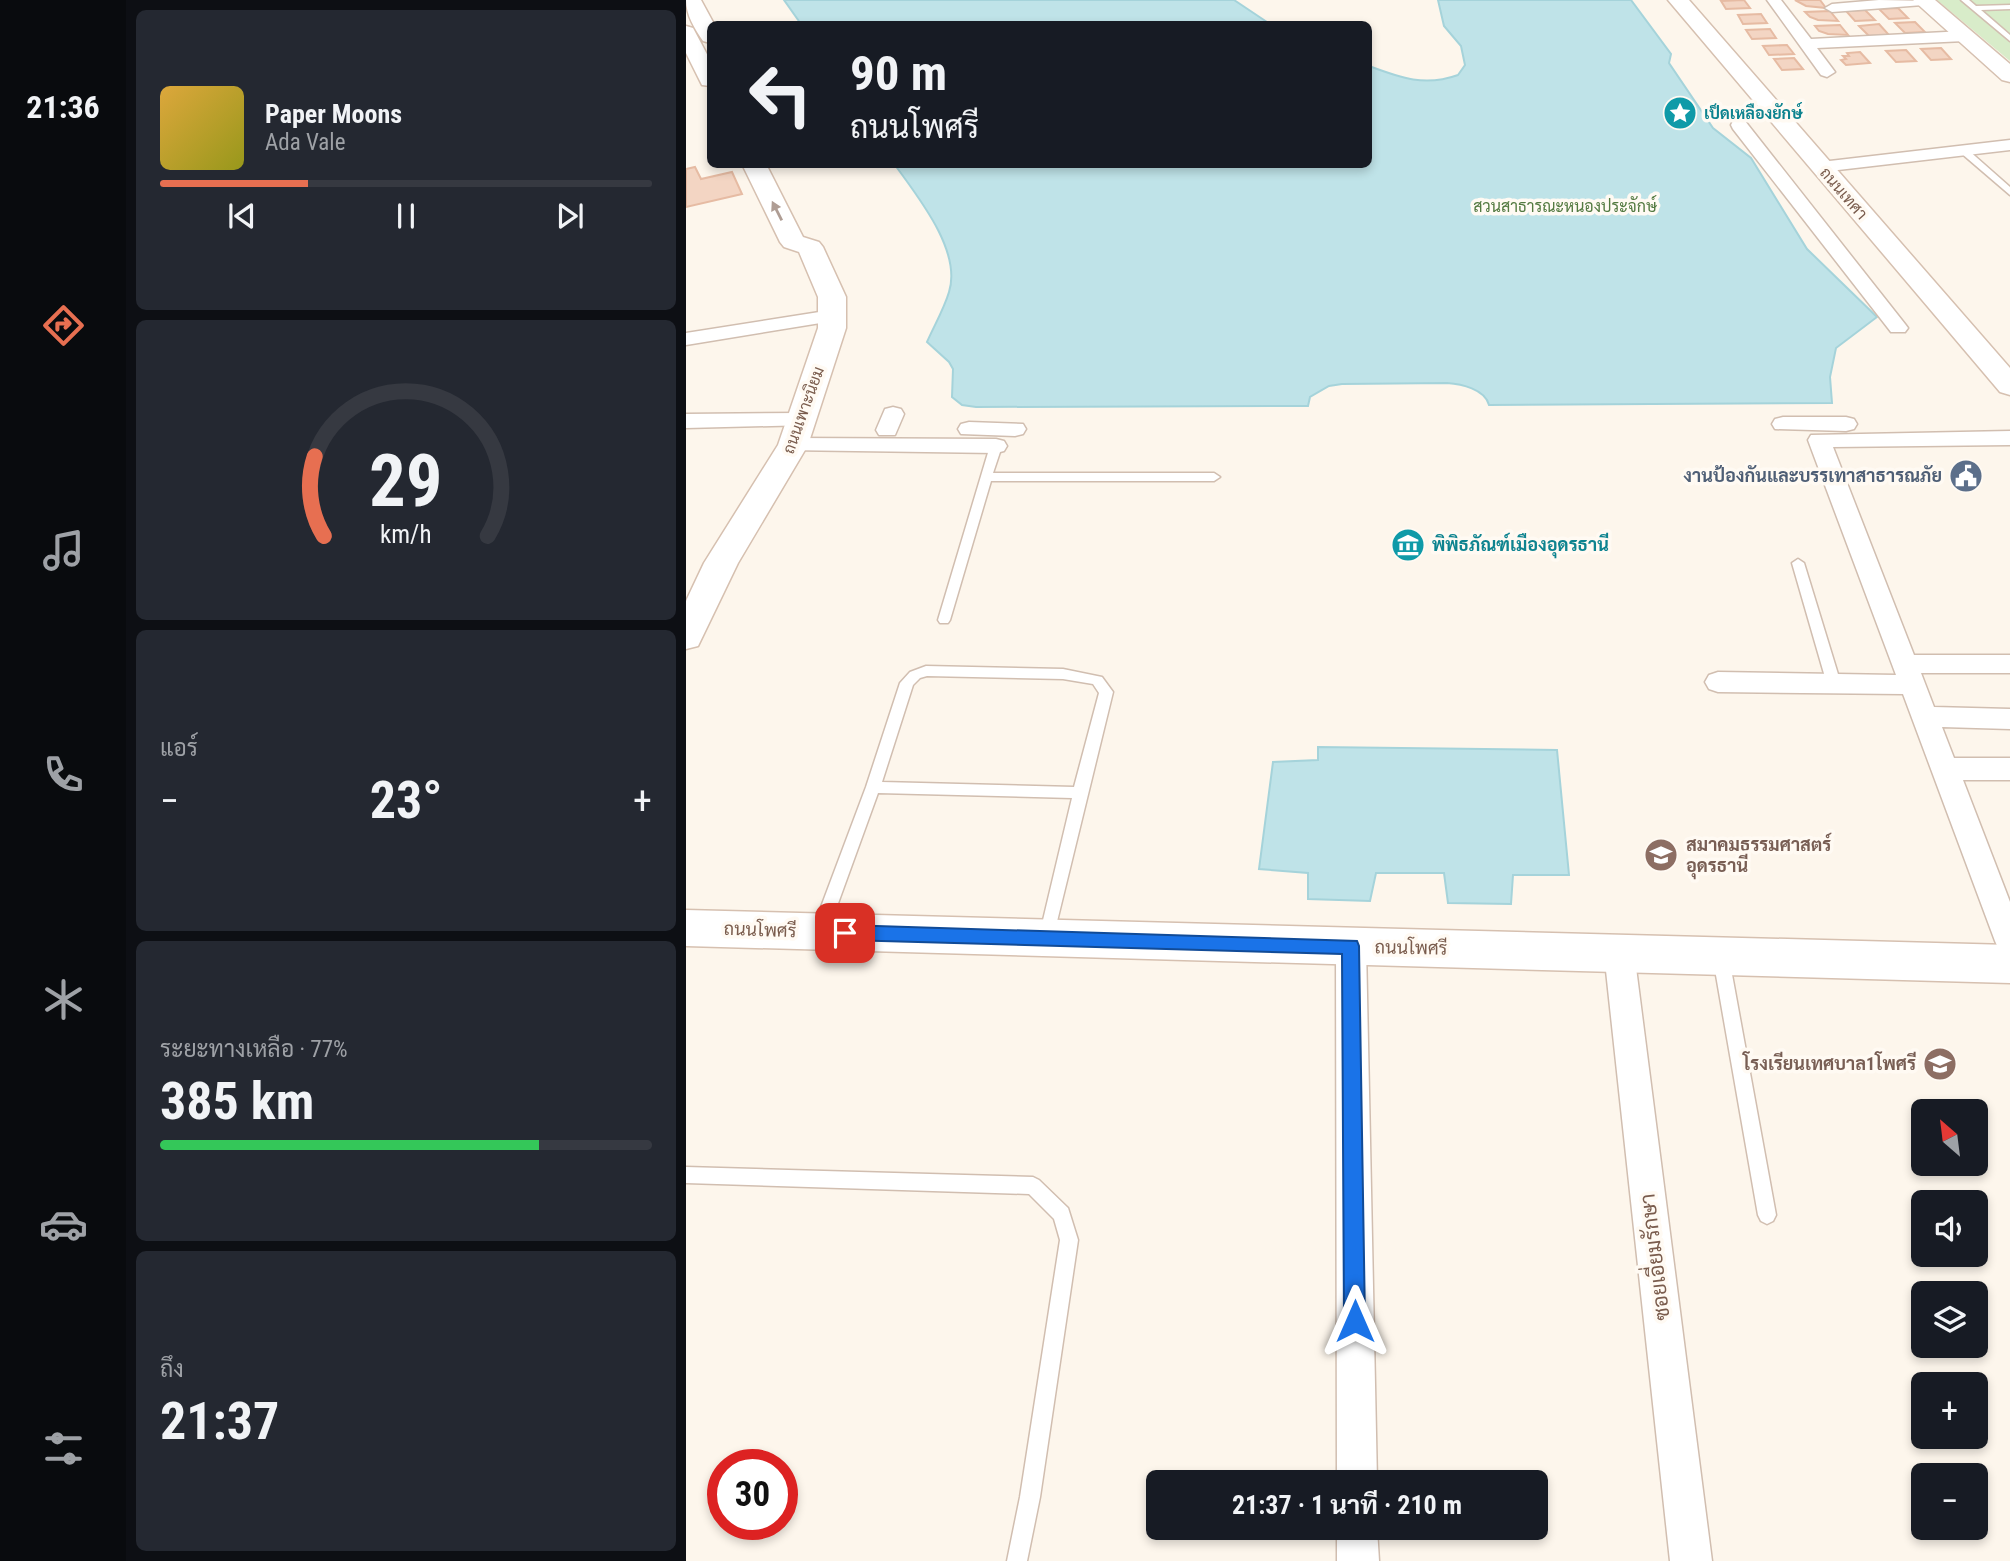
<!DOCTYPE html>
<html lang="th">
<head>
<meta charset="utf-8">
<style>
	:root { --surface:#171b24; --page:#242831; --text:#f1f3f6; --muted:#9ea1a6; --line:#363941; --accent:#e76f51 }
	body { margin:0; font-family:"Roboto Condensed",Sarabun,sans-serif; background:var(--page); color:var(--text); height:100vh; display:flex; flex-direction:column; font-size:26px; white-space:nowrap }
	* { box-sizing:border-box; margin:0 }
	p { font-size:23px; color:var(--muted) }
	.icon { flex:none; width:38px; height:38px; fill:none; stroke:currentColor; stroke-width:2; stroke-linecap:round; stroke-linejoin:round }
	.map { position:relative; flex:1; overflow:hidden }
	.side { display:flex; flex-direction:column; gap:10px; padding:10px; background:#0d0f14; width:560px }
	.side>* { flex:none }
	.top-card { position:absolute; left:21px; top:21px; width:665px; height:147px; border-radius:10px; box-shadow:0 4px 10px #0003; background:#171b24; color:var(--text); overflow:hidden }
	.needle { width:46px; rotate:332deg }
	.controls { position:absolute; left:1225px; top:1099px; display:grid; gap:14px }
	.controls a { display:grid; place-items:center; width:77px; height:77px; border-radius:10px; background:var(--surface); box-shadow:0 4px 10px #0003; font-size:35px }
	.speed { position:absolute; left:21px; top:1449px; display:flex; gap:14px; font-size:35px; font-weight:700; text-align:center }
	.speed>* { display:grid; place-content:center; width:91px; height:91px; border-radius:50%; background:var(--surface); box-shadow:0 4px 10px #0003; line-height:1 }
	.speed .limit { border:10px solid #d22; background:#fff; color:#111 }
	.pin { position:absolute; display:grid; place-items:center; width:60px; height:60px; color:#fff; margin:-30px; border-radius:14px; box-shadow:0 4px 10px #0006 }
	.me { position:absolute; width:77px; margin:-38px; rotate:0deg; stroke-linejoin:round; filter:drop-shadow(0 0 5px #0008) }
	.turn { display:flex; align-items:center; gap:24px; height:147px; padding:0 28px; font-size:32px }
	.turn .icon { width:91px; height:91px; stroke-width:2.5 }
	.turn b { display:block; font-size:49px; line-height:60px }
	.big { font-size:52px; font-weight:700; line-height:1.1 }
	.side .tile { flex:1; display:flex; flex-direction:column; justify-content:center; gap:10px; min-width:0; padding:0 24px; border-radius:10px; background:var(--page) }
	.side .dial { align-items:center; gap:0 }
	.dial svg { height:182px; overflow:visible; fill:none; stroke:var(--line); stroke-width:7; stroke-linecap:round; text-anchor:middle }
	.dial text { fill:var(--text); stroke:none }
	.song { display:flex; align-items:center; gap:21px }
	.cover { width:84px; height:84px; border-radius:10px; background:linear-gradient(135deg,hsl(40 70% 55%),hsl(60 70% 35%)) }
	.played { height:7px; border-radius:4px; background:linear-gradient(90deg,var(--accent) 30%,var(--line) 30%) }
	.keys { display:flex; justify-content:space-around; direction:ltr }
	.heat { display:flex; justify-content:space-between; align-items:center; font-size:38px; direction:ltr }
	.charge { height:10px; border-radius:5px; background:linear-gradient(90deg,#34c759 77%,var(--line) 0) }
	.trip { position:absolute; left:460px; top:1470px; width:402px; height:70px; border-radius:10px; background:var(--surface); box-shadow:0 4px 10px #0003; font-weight:700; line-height:70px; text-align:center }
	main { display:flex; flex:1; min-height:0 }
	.tab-bar { display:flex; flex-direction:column; width:126px; justify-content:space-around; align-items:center; background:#090b0e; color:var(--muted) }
	.tab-bar .icon { width:49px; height:49px }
	.tab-bar .on { color:var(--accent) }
	.tab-bar b { font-size:32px; color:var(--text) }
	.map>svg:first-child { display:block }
	.green { fill:#d8ecc9 }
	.water { fill:#bfe3e8; stroke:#a5d3da; stroke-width:2 }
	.building { fill:#f3d5c3; stroke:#e6bba3; stroke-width:2 }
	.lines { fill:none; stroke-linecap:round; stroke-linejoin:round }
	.lane-casing { stroke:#d1beb0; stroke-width:3 }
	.street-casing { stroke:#d1beb0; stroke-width:3 }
	.secondary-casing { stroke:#d6c0b0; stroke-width:3 }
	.lane { fill:#fff; fill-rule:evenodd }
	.street { fill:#fff; fill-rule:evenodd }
	.secondary { fill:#fff; fill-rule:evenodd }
	.oneway { fill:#af9d94 }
	.route { fill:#1a73e8; stroke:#114b97; stroke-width:2 }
	.labels { text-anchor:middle; stroke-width:7; stroke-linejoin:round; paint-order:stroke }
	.far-culture-label { font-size:16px; font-weight:bold; fill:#0d838f; stroke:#fffaf3; text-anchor:start }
	.far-street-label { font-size:16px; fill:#7a5c4d; stroke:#fffaf3 }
	.far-park-label { font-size:16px; fill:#537a41; stroke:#fffaf3 }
	.service-label { font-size:18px; font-weight:bold; fill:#4e5e75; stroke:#fffaf3; text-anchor:end }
	.culture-label { font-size:18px; font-weight:bold; fill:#0d838f; stroke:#fffaf3; text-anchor:start }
	.education-label { font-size:18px; font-weight:bold; fill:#785e54; stroke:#fffaf3; text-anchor:start }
	.street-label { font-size:18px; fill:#7a5c4d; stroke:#fffaf3 }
	.near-street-label { font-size:21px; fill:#7a5c4d; stroke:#fffaf3 }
</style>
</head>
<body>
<main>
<nav class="tab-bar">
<b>21:36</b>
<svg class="icon on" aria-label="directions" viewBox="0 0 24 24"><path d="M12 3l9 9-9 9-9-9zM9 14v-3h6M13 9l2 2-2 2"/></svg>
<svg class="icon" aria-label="music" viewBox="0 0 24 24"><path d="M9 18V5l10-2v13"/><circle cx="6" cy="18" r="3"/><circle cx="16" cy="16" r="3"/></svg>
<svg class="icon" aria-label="phone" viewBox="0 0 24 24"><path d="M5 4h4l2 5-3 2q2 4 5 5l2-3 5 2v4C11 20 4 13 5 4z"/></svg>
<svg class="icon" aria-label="climate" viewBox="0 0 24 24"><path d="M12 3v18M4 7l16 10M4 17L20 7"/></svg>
<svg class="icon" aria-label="car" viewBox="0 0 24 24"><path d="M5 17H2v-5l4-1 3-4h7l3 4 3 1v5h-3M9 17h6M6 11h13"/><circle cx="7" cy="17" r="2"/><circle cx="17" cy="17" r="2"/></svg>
<svg class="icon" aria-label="filters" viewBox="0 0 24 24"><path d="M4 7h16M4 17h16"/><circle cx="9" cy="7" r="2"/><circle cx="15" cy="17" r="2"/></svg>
</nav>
<section class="side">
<div class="tile">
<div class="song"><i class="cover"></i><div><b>Paper Moons</b><p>Ada Vale</p></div></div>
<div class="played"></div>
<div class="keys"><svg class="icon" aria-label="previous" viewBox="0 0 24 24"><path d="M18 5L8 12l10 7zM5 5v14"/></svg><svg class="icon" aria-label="pause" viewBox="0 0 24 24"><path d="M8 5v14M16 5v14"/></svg><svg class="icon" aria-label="next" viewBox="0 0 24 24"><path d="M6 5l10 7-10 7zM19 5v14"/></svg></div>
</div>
<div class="tile dial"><svg viewBox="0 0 100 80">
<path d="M14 69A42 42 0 1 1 86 69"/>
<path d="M14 69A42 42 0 0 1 10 34" stroke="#e76f51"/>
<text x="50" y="56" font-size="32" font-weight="700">29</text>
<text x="50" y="72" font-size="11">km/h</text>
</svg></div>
<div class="tile"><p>แอร์</p>
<div class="heat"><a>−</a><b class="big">23°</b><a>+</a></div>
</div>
<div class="tile"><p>ระยะทางเหลือ · 77%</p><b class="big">385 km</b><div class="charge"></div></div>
<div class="tile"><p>ถึง</p><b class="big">21:37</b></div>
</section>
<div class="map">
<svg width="1324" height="1561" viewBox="0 0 1324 1561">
	<rect width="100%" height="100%" fill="#fdf6ec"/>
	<path class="green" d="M1251 0H1324V61Z"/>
	<path class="water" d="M98 0H548L584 24H115Z
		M752 0H945L985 54 983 63 1027 128 1065 158 1121 249 1191 317 1150 348 1144 377 1146 403 803 405C799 389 775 384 761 383L656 384 643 386 624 397 622 406 290 407 276 405 266 397 267 369 263 362 241 342C248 326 258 309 263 292 276 251 232 197 209 165L682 164 683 66C715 78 739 87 772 75L779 65 775 46 758 26Z
		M632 747 871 750 883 875H827L825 904 762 903 758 873H690L684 901 622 899V873L573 869 587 762 632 760Z"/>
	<path class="building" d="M1058 0 1064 8 1040 9 1035 1Z
		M1109 0H1134L1140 8 1120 6Z
		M1212 8 1222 18 1203 19 1193 9Z
		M1179 10 1189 20 1169 21 1160 11Z
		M1144 11 1152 21 1132 20 1124 17 1119 12Z
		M1075 14 1081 23 1057 24 1052 15Z
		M1229 22 1239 32 1219 33 1209 23Z
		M1193 24 1203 35 1183 36 1173 26Z
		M1154 25 1162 35 1142 34 1133 31 1129 26Z
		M1084 29 1090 38 1066 39 1060 30Z
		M1101 45 1108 54 1083 55 1077 46Z
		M1255 48 1265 59 1245 60 1235 49Z
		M1220 50 1230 61 1210 62 1200 51Z
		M1174 52 1184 63 1160 65 1155 60 1160 59 1157 56H1163L1161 53Z
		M1108 58 1117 69 1096 70 1088 59Z
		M9 167 15 179 46 172 56 194 0 207V169Z"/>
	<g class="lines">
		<defs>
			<path id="lane" d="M1275 0H1283L1290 6 1324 5V9L1295 10 1324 35V41Z
				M1275 149H1281L1324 187V195L1275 153Z
				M310 443 316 446 307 473H528L534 477 528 481H305L264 620 262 623H254L252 620 304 446Z
				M1112 559 1118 563 1155 684 1148 689 1141 684 1106 563Z
				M240 666 377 669 416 677 427 692 366 942 361 944 356 942 353 937 386 798 192 793 142 931 139 936 134 937 129 936 126 931 180 787 214 683 224 672ZM241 676 377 679 407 684 413 693 388 787 196 782 227 685 234 678Z
				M1035 951 1040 953 1043 958 1090 1215 1087 1221 1081 1224 1075 1221 1072 1215 1027 958 1030 953Z
				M0 1167 347 1177 353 1180 382 1208 392 1240 354 1497 341 1561H321L334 1497 374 1240 368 1219 343 1194 0 1183Z"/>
			<path id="street" d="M1081 0H1095L1125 39 1279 31 1287 36 1279 41 1131 48 1149 72 1141 77 1135 75Z
				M1193 0 1244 1 1237 5 1146 12 1139 8 1146 4Z
				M1053 120 1059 121 1219 324 1222 328 1219 332H1205L1047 129 1045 125 1047 121Z
				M1324 140V150L1135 172 1126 167 1135 162Z
				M146 310 153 312 156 316 153 320 0 345V333Z
				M207 407 215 409 218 414 209 435H193L190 430 199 409Z
				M116 413 124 415 127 420 124 425 0 428V414Z
				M1097 417H1160L1168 419 1171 424 1168 429 1160 431 1089 429 1086 424 1089 419Z
				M283 422 337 424 340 429 337 434 329 436 275 434 272 429 275 424Z
				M1324 431V445L1147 447 1228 655H1324V673H1235L1248 707 1324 709V729L1256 727 1268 758H1324V780H1277L1324 902V954L1313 950 1309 941 1217 694 1032 692 1023 689 1019 682 1023 675 1032 672 1210 675 1122 440 1125 435Z
				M107 438 310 439 318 441 321 446 318 451 310 453 99 450 96 445 99 440Z
				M665 933 676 937 680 946 691 1482H651L650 946 654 937Z
				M933 939 944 943 948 952 1026 1561H984L918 952 922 943Z
				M651 1528H691L693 1561H651Z"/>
			<path id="secondary" d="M0 0H15L28 24H24V43L17 41C9 29 0 15 0 0Z
				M982 0H1003L1324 368V395L1314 392Z
				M1227 0H1249L1324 64V82L1316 80Z
				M0 26 7 28 24 60V86L16 85 0 53Z
				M56 164H80L117 237 133 242 137 247 160 297V328L122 445 52 563 12 646 0 649V601L18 563 92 445 132 328V297L113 252 98 247 94 242Z
				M0 910 1324 945V983L0 946Z"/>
		</defs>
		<use href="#lane" class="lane-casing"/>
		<use href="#street" class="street-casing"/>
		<use href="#secondary" class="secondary-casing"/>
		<use href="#lane" class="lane"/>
		<use href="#street" class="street"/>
		<use href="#secondary" class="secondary"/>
	</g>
	<defs><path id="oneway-solid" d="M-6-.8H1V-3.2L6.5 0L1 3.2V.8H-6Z" transform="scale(1.75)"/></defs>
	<use class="oneway" href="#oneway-solid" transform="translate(91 211) rotate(-117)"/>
	<path class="route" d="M159 925 671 941 673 946 679 1321 676 1329 669 1332 661 1329 658 1321 656 954 159 940 153 938 150 933 153 927Z"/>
	<defs>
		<symbol id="sight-disc" viewBox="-11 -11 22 22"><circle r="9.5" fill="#0f9aa8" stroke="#fffaf3"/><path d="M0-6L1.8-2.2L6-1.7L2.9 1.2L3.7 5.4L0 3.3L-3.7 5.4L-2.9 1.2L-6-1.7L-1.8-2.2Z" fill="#fff"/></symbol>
		<symbol id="civic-disc" viewBox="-11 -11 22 22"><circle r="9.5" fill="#5c6f8a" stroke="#fffaf3"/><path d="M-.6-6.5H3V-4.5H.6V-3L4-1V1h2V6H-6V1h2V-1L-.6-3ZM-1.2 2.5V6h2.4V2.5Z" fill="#fff"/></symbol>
		<symbol id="museum-disc" viewBox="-11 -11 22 22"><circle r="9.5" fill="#0f9aa8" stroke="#fffaf3"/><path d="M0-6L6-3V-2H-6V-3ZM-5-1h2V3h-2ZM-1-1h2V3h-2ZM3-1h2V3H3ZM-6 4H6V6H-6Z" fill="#fff"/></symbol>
		<symbol id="university-disc" viewBox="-11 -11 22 22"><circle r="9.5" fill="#8d6e63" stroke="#fffaf3"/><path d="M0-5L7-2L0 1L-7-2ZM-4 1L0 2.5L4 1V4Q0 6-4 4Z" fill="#fff"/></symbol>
		<symbol id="school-disc" viewBox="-11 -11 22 22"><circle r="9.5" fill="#8d6e63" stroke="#fffaf3"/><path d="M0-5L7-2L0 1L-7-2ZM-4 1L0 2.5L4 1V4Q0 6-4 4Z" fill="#fff"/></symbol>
	</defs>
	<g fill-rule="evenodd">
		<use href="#sight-disc" x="975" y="94" width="38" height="38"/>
		<use href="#civic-disc" x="1261" y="457" width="38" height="38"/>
		<use href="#museum-disc" x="703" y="526" width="38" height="38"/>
		<use href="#university-disc" x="956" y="836" width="38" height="38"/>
		<use href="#school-disc" x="1235" y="1045" width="38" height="38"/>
	</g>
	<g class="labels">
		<g class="far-culture-label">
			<text x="1018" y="119">เป็ดเหลืองยักษ์</text>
		</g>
		<g class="far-street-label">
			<text transform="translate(1158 193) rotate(49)" y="6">ถนนเทศา</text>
			<text transform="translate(117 410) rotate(-70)" y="6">ถนนเพาะนิยม</text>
		</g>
		<g class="far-park-label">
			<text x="879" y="212">สวนสาธารณะหนองประจักษ์</text>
		</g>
		<g class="service-label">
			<text x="1256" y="482">งานป้องกันและบรรเทาสาธารณภัย</text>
		</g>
		<g class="culture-label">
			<text x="746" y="551">พิพิธภัณฑ์เมืองอุดรธานี</text>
		</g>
		<g class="education-label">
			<text x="1000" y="851">สมาคมธรรมศาสตร์<tspan x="1000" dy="21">อุดรธานี</tspan></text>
			<text x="1230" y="1070" text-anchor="end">โรงเรียนเทศบาล1โพศรี</text>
		</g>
		<g class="street-label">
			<text transform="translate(74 930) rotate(2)" y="6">ถนนโพศรี</text>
			<text transform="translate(725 948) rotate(1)" y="6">ถนนโพศรี</text>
		</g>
		<g class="near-street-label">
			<text transform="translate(969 1257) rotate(-97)" y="7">ซอยเอี่ยมรักษา</text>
		</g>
	</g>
</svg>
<div class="controls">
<a><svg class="needle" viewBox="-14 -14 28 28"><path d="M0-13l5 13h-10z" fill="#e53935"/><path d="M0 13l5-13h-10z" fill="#9ea1a6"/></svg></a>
<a><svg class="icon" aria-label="sound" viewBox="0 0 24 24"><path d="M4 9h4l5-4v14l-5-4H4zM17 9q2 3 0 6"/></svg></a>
<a><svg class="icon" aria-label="layers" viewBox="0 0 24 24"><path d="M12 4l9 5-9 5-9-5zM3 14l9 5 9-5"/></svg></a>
<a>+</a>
<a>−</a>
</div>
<div class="speed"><div class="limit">30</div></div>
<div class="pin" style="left:159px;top:933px;background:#d93025"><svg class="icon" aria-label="arrive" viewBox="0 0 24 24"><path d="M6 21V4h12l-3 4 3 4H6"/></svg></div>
<svg class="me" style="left:669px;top:1321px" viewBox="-20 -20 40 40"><path d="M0-17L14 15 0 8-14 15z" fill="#1a73e8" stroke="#fff" stroke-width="4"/></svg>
<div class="trip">21:37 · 1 นาที · 210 m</div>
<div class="top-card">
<div class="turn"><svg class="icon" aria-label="left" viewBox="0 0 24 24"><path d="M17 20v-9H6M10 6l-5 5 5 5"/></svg><div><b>90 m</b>ถนนโพศรี</div></div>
</div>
</div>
</main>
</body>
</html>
